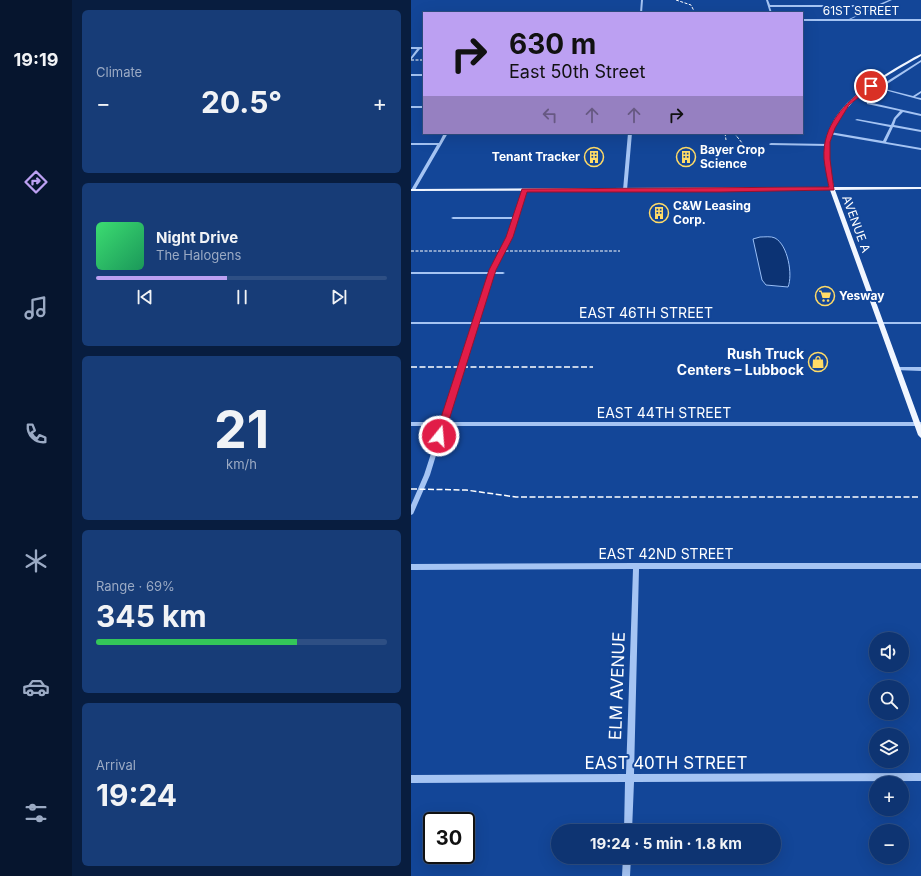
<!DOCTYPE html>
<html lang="en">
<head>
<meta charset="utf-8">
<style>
	:root { --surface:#0e3472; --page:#173c77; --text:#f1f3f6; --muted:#9baac4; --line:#2e4f84; --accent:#bca0f2 }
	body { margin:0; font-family:Inter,sans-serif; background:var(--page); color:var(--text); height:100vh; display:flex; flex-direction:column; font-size:15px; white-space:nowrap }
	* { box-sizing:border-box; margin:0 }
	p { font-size:13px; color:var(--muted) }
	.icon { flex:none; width:22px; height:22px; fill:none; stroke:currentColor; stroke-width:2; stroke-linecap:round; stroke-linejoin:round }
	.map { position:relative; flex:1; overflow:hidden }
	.drawer { display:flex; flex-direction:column; gap:10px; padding:10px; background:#081d3f; width:339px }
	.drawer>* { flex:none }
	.guide { position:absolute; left:12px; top:12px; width:380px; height:122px; border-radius:0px; box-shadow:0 4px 16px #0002,0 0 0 1px var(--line); background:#bca0f2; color:#111; overflow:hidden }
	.controls { position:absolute; left:458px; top:632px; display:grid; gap:8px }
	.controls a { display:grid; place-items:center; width:40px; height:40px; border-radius:50%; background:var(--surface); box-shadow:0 4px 16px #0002,0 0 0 1px var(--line); font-size:20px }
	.speed { position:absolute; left:12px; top:812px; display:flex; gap:8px; font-size:20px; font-weight:700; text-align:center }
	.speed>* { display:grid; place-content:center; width:52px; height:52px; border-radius:50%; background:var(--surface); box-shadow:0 4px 16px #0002,0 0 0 1px var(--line); line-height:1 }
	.speed .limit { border:2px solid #111; border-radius:6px; background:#fff; color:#111 }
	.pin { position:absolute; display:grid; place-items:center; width:34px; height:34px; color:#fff; margin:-17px; border:2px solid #fff; border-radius:50%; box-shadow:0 1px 4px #0007 }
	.me { position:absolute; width:44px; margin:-22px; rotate:17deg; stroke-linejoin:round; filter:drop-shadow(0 0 3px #0008) }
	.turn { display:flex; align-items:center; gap:14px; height:84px; padding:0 20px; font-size:18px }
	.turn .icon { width:52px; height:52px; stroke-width:2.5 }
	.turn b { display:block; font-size:28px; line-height:34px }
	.lanes { display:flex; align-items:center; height:38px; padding:0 20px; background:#0003; justify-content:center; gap:20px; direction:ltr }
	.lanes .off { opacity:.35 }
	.big { font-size:30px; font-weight:700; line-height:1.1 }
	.drawer .tile { flex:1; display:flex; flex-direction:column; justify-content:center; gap:6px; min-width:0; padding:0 14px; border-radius:6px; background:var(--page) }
	.drawer .dial { align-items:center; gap:0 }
	.dial b { font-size:52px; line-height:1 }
	.song { display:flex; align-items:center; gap:12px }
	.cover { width:48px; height:48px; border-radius:6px; background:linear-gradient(135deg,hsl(140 70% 55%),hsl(150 70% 35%)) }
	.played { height:4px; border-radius:2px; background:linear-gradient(90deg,var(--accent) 45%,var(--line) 45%) }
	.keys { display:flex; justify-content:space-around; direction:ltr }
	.heat { display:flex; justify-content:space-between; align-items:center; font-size:22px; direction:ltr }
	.charge { height:6px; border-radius:3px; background:linear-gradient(90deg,#34c759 69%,var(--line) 0) }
	.trip { position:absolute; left:140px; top:824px; width:230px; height:40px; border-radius:20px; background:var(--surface); box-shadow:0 4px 16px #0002,0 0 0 1px var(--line); font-weight:700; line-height:40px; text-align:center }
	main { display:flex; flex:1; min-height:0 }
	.tabs { display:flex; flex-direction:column; width:72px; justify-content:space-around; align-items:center; background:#06152e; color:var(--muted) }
	.tabs .icon { width:28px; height:28px }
	.tabs .current { color:var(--accent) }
	.tabs b { font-size:18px; color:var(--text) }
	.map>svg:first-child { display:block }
	.water { fill:#0c3374; stroke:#98bef6 }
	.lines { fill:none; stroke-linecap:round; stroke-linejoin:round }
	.minor { fill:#a5c4f3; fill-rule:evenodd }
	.major { fill:#f1f6ff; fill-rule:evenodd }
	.rail-far1 { stroke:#fff; stroke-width:1; stroke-dasharray:3 1.5; stroke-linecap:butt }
	.rail { stroke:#fff; stroke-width:1.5; stroke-dasharray:6 2.5; stroke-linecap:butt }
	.route { fill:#e11d48; stroke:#92132f }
	.labels { text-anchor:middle; stroke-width:4; stroke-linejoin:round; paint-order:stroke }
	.far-street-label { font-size:12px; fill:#fff; stroke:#134698 }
	.far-poi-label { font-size:12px; font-weight:bold; fill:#fff; stroke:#134698; text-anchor:start }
	.street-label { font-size:14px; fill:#fff; stroke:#134698 }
	.poi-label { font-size:14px; font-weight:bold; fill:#fff; stroke:#134698; text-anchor:end }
	.near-street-label { font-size:17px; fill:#fff; stroke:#134698 }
</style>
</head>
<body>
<main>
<nav class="tabs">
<b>19:19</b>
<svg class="icon current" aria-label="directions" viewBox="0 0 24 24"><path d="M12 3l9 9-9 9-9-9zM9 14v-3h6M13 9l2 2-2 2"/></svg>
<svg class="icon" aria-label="music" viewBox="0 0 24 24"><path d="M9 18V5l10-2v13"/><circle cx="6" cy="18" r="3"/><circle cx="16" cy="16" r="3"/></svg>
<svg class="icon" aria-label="phone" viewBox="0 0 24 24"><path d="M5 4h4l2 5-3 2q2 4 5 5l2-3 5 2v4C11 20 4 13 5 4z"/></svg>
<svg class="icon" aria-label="climate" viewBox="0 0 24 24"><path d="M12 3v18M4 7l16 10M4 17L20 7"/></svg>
<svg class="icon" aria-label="car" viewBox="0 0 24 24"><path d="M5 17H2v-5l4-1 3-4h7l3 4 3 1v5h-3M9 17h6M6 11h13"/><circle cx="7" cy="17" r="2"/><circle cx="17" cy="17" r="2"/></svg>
<svg class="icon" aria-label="filters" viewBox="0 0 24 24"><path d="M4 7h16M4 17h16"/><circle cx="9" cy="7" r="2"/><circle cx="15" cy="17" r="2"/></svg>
</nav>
<section class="drawer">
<div class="tile"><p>Climate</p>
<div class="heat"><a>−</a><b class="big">20.5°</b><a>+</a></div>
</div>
<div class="tile">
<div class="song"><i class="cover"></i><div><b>Night Drive</b><p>The Halogens</p></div></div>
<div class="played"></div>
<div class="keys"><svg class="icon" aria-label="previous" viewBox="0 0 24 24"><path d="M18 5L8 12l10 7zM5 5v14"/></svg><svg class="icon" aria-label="pause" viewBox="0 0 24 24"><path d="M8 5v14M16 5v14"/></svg><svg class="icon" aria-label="next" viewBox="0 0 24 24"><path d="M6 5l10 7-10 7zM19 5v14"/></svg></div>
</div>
<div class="tile dial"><b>21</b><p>km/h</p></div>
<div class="tile"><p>Range · 69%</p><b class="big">345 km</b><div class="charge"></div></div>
<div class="tile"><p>Arrival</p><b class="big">19:24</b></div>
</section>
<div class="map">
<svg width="510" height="876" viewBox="0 0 510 876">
	<rect width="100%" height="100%" fill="#134698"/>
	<path class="water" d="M349 237C354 237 360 236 364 238 377 245 382 275 377 287L355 285 351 280 342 239Z"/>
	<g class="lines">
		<path class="minor" d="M230 0H232L231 13H229Z
			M355 0H357L359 5H466L478 0H481L440 19H510V21H391V19H438L464 7H359L361 13H359Z
			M0 47H13V49H9L0 60V57L6 49H0Z
			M510 60V62L470 88 502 96 510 91V93L504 97 510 98V100L459 86 460 85 467 87Z
			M0 74H13V76H0Z
			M457 102 510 114V116L492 112 485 119 483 125 510 130V132L482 127 475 142 510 148V150L418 134 417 133 419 132 472 141 479 127 444 120 446 119 480 125 483 118 489 111 456 104V102Z
			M0 106H13V108H0Z
			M33 133H37L4 190 1 191 0 190 26 145H0V143H28Z
			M217 133H221L216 190 214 191 212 190Z
			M360 143 417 144 419 145 417 146 359 145 358 144Z
			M112 189 115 190 101 237 83 272H92L94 273 92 274H82L67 322H510V324H66L35 422H510V426H34L19 475 3 512 2 514 0 515V505L13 475 29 426H0V422H30L61 324H0V322H62L78 274H0V272H78L97 237 102 219H42L40 218 42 217H103Z
			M486 367H510V371L484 370V368Z
			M225 563H510V569H228L223 774 510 773V781L223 782 221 831H213L214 782 0 783V775L215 774 222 569 0 570V564Z
			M212 857H220L219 876H211Z"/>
		<path class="major" d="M510 54V56C469 80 413 107 418 163 419 171 421 179 423 187H510V189L424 190 510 425V438L507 435 419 190 0 191V189L418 187C416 172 413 157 415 141 421 107 456 86 483 69 492 64 501 58 510 54Z"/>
		<path class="rail-far1" d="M265 0 280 5 284 13
			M0 60H13
			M314 133 315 140
			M323 133 332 144 334 155
			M0 251H209"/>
		<path class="rail" d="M0 367H182
			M0 489 55 490 105 497H507"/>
	</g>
	<path class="route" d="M458 85 462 86 438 105 424 128 419 142V159L423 190 309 192H116L102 237 85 270 33 436 32 438H25L24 436 78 270 95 237 111 189 418 187C416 178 414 168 413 159 411 124 434 104 458 85Z"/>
	<defs>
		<symbol id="building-ring" viewBox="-11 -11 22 22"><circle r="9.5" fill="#134698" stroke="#ffdb67" stroke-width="1.5"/><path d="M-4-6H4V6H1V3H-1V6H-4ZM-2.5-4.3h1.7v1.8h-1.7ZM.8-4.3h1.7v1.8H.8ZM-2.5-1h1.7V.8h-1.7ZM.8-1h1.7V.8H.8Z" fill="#ffdb67"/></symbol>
		<symbol id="supermarket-ring" viewBox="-11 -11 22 22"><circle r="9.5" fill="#134698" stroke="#ffdb67" stroke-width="1.5"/><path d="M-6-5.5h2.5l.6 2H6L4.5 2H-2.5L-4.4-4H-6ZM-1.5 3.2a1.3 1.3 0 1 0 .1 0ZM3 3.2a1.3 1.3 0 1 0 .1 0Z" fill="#ffdb67"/></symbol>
		<symbol id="shop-ring" viewBox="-11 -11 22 22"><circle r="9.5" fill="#134698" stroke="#ffdb67" stroke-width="1.5"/><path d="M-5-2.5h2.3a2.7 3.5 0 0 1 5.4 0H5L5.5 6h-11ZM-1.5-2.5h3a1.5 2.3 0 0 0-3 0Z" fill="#ffdb67"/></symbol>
	</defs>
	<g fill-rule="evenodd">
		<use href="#building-ring" x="172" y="146" width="22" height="22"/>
		<use href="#building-ring" x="264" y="146" width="22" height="22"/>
		<use href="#building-ring" x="237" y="202" width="22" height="22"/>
		<use href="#supermarket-ring" x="403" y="285" width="22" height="22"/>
		<use href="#shop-ring" x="396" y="351" width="22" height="22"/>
	</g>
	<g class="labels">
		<g class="far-street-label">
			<text x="450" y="15">61ST STREET</text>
			<text transform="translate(445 224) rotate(70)" y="4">AVENUE A</text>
		</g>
		<g class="far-poi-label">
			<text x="289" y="154">Bayer Crop<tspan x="289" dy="14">Science</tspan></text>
			<text x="169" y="161" text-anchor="end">Tenant Tracker</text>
			<text x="262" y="210">C&amp;W Leasing<tspan x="262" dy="14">Corp.</tspan></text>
			<text x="428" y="300">Yesway</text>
		</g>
		<g class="street-label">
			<text x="235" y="318">EAST 46TH STREET</text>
			<text x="253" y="418">EAST 44TH STREET</text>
			<text x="255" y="559">EAST 42ND STREET</text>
		</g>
		<g class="poi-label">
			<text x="393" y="359">Rush Truck<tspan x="393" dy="16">Centers – Lubbock</tspan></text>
		</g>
		<g class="near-street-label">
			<text transform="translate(206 686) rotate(-88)" y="6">ELM AVENUE</text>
			<text x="255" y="769">EAST 40TH STREET</text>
		</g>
	</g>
</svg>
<div class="controls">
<a><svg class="icon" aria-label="sound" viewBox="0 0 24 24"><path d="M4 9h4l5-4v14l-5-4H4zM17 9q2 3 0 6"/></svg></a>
<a><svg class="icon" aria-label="search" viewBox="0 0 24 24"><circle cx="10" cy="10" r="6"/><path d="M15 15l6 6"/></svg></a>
<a><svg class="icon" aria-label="layers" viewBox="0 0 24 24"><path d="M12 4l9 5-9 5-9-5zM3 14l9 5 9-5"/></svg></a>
<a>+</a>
<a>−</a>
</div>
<div class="speed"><div class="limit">30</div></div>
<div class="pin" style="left:460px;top:86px;background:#d93025"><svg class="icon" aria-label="arrive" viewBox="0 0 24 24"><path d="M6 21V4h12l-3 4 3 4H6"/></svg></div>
<svg class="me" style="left:28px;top:436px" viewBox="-20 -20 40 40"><circle r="17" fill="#e11d48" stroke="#fff" stroke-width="3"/><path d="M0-11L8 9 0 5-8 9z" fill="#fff"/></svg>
<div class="trip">19:24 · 5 min · 1.8 km</div>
<div class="guide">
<div class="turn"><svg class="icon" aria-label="right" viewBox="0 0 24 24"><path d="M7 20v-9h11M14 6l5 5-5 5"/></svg><div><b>630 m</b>East 50th Street</div></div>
<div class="lanes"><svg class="icon off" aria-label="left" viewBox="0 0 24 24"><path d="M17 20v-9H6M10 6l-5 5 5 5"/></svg><svg class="icon off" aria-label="ahead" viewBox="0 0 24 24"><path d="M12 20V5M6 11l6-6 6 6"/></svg><svg class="icon off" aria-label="ahead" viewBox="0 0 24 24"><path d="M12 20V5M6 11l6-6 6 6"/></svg><svg class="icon" aria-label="right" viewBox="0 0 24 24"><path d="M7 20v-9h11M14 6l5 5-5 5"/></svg></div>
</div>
</div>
</main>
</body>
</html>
